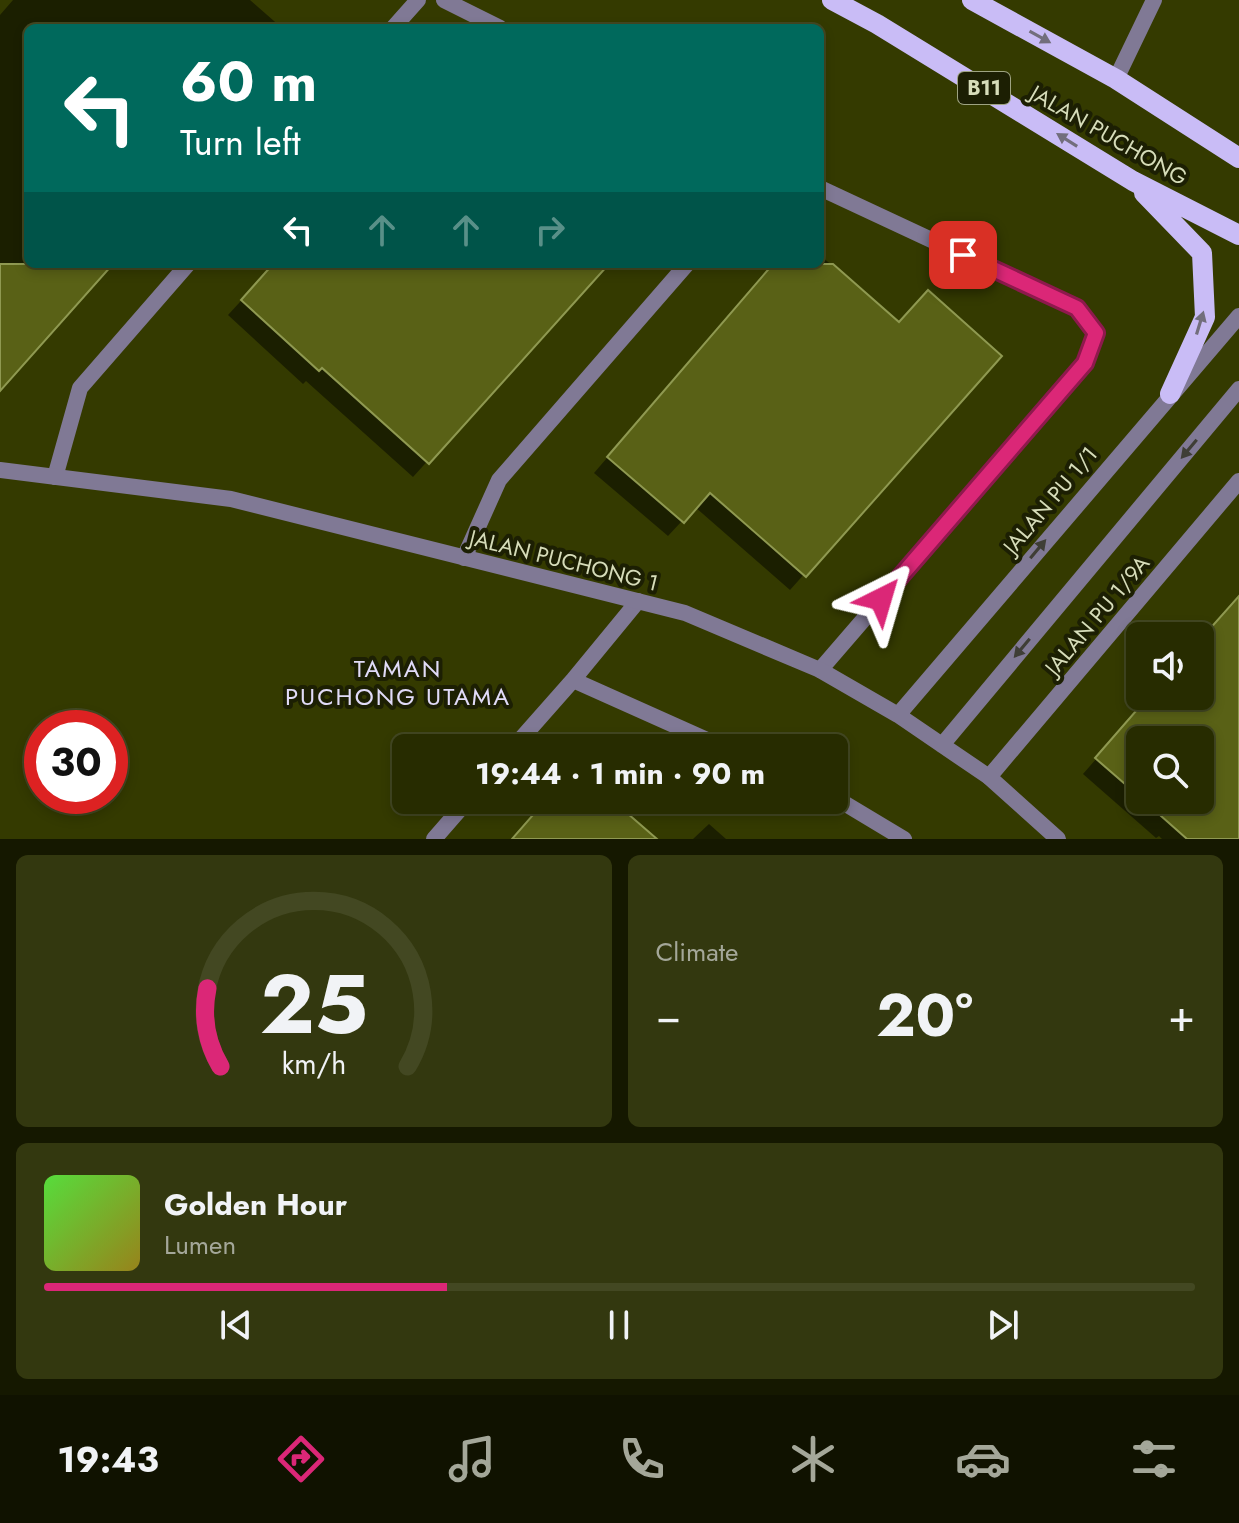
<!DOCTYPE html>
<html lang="en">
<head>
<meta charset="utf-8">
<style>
	:root { --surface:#272c00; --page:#33380f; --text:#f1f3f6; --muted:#a4a799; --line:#434822; --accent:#db2777 }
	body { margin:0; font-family:Jost,sans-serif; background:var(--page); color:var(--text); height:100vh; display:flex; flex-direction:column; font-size:30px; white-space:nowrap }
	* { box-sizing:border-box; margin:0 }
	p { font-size:26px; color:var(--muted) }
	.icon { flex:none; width:44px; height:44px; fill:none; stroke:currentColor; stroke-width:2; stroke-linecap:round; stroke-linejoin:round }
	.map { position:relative; height:839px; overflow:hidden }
	.drawer { display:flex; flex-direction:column; gap:16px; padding:16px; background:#151800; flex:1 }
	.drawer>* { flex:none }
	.top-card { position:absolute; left:24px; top:24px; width:800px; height:244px; border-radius:12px; box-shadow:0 4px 12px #0003,0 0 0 2px var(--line); background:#00695c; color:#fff; overflow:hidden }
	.fabs { position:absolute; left:1126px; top:622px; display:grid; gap:16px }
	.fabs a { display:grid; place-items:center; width:88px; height:88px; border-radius:12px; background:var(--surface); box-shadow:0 4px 12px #0003,0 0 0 2px var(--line); font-size:40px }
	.speed { position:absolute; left:24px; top:710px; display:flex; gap:16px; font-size:40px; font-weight:700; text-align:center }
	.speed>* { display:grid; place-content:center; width:104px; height:104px; border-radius:50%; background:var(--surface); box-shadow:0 4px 12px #0003,0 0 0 2px var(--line); line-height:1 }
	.speed .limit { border:12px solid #d22; background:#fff; color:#111 }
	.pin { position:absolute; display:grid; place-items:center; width:68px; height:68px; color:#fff; margin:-34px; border-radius:16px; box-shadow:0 4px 12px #0006 }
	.me { position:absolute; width:88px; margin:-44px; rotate:40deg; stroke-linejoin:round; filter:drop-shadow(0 0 6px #0008) }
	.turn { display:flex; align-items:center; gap:28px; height:168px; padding:0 24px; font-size:36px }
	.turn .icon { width:104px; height:104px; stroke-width:2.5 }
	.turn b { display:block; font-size:56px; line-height:68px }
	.lanes { display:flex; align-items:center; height:76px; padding:0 24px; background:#0003; justify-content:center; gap:40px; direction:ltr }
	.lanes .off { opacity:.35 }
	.big { font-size:60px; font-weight:700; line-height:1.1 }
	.drawer .card { flex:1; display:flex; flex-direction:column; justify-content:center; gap:12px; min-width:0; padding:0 28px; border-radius:12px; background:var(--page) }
	.drawer .dial { align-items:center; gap:0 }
	.dial svg { height:208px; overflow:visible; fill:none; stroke:var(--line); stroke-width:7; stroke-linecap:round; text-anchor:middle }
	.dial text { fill:var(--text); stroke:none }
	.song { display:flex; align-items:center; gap:24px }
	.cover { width:96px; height:96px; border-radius:12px; background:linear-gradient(135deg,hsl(110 70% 55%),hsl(50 70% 35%)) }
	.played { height:8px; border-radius:4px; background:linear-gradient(90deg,var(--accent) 35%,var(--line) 35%) }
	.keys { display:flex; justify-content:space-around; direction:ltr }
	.heat { display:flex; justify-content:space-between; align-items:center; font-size:44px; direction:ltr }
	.drawer .tiles { flex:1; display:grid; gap:16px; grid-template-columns:1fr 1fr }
	.card:last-child { grid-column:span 2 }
	.trip { position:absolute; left:392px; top:734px; width:456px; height:80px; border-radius:12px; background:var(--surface); box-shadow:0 4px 12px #0003,0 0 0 2px var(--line); font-weight:700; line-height:80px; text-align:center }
	.tab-bar { display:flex; height:128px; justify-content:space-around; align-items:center; background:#101200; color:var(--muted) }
	.tab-bar .icon { width:56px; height:56px }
	.tab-bar .current { color:var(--accent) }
	.tab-bar b { font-size:36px; color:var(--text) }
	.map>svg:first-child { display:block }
	.shadow { fill:#0007; fill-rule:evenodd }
	.building { fill:#596116; stroke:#8f9951; stroke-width:2 }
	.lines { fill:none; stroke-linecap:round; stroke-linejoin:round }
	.minor { stroke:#807995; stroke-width:16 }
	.tertiary { stroke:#807995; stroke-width:16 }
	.primary { stroke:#c9bcf6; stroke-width:20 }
	.oneway { fill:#726e7c }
	.oneway2 { fill:#3f3e36 }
	.route-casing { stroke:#8e194d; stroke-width:20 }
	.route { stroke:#db2777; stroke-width:14 }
	.labels { text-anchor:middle; stroke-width:8; stroke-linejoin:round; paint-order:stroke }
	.shield { fill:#1c1f03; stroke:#9ea382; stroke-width:2 }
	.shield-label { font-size:20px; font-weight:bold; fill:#d6dcb9 }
	.street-label { font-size:22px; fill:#d6dcb9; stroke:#1c1f03 }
	.neighbourhood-label { font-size:24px; letter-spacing:2px; fill:#e1dbf8; stroke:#1c1f03 }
</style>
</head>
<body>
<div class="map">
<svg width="1239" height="839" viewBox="0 0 1239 839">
	<rect width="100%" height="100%" fill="#343a00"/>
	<path class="shadow" d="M13 0H250L282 28H28V264H111L0 388V15Z
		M820 255 899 324 999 356 790 590 695 507 668 536 594 473 774 264H820Z
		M275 264H606L413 477 306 381 303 384 228 315Z
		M1239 598V839H1162L1159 836 1156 838 1083 774 1151 696H1200V641ZM1140 740H1200V800H1140Z
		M709 824 726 839H693Z"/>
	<path class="building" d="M0 264H113L0 391Z
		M273 264H609L429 464 322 368 319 371 241 300Z
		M773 264H833L899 322 928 290 1002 356 806 577 710 493 684 523 607 457Z
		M1239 596V839H1187L1143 800H1200V740H1140V797L1095 758 1149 696H1200V640Z
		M546 800H612L657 839H512Z"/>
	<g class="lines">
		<path class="minor" d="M444 0 500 28
			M393 28 418 0
			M1116 79 1154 0
			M820 188 1077 308 1096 333 1085 363 820 670
			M55 477 80 388 188 264
			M464 558 499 480 687 264
			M638 601 573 680 725 748
			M513 748 573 680
			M989 777 1239 481
			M834 797 904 839
			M434 839 468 800"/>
		<path class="tertiary" d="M0 470 231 499 685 613 820 670 898 715 989 777 1058 839
			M898 715 1239 316
			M942 745 1239 389"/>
		<path class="primary" d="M832 0 877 24 1133 181 1239 235
			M972 0 1116 79 1239 158
			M1144 193 1202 253 1205 317 1170 394"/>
	</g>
	<defs><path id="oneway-solid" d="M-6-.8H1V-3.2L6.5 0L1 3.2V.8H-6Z" transform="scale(2)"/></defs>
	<g class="oneway">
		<use href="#oneway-solid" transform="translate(1040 37) rotate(29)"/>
		<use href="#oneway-solid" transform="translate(1067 140) rotate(-148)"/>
		<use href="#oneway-solid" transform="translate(1200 323) rotate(-73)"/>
	</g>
	<g class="oneway2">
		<use href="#oneway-solid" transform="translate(1189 449) rotate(130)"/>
		<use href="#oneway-solid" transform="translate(1038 549) rotate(-50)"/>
		<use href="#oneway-solid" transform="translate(1022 648) rotate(130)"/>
	</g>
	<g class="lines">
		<defs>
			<path id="route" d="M881 599 1085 363 1096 333 1077 308 963 255"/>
		</defs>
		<use href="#route" class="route-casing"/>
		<use href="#route" class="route"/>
	</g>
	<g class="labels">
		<rect class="shield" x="958" y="72" width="52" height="32" rx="6"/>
		<g class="shield-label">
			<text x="984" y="95">B11</text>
		</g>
		<g class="street-label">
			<text transform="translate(1109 135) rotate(30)" y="8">JALAN PUCHONG</text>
			<text transform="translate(1050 500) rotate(-50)" y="8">JALAN PU 1/1</text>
			<text transform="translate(564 560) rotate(14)" y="8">JALAN PUCHONG 1</text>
			<text transform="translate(1097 615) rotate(-50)" y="8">JALAN PU 1/9A</text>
		</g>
		<g class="neighbourhood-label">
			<text x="398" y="677">TAMAN<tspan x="398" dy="28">PUCHONG UTAMA</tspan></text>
		</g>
	</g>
</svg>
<div class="fabs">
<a><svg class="icon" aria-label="sound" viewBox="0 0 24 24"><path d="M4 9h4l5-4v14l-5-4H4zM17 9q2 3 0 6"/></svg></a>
<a><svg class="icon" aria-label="search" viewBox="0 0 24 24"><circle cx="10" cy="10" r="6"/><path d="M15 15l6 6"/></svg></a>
</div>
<div class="speed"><div class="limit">30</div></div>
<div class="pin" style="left:963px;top:255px;background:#d93025"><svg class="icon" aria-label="arrive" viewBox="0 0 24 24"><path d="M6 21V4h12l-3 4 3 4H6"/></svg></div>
<svg class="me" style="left:881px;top:599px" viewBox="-20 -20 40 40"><path d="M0-17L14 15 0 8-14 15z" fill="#db2777" stroke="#fff" stroke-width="4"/></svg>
<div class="trip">19:44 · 1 min · 90 m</div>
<div class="top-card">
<div class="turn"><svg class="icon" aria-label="left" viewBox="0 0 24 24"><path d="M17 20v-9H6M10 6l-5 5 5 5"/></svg><div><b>60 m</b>Turn left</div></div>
<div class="lanes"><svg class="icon" aria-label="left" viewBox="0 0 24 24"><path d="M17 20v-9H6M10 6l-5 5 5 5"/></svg><svg class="icon off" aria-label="ahead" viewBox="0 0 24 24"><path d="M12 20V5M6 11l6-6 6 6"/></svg><svg class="icon off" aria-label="ahead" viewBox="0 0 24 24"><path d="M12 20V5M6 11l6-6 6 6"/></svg><svg class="icon off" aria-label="right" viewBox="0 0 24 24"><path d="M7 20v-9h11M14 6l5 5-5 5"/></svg></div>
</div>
</div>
<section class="drawer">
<div class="tiles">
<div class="card dial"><svg viewBox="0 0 100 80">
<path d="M14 69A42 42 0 1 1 86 69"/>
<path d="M14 69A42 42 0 0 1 9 39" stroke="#db2777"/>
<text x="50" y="56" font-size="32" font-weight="700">25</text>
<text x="50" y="72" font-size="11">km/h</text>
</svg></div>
<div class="card"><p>Climate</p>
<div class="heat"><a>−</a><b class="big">20°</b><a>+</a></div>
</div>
<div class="card">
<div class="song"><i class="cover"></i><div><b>Golden Hour</b><p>Lumen</p></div></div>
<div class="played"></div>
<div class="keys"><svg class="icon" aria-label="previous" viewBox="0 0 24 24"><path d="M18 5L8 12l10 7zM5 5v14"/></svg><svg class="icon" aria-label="pause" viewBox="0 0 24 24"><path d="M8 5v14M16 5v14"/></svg><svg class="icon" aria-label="next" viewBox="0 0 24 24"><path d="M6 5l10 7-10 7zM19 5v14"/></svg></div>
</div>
</div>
</section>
<nav class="tab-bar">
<b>19:43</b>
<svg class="icon current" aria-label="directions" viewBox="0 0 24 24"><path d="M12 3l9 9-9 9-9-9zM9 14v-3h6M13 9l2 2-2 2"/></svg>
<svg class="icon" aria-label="music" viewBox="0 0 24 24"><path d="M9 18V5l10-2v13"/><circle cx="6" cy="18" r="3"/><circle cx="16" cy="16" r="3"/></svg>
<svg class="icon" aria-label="phone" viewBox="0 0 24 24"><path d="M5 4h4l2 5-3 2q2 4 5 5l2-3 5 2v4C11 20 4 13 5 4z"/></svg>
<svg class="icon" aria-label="climate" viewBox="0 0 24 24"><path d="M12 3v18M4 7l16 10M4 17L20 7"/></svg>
<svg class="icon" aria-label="car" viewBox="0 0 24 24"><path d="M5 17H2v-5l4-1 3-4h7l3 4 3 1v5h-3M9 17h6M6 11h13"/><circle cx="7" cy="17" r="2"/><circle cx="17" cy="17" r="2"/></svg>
<svg class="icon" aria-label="filters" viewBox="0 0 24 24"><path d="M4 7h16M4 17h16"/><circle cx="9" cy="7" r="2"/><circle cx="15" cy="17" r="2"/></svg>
</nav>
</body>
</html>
